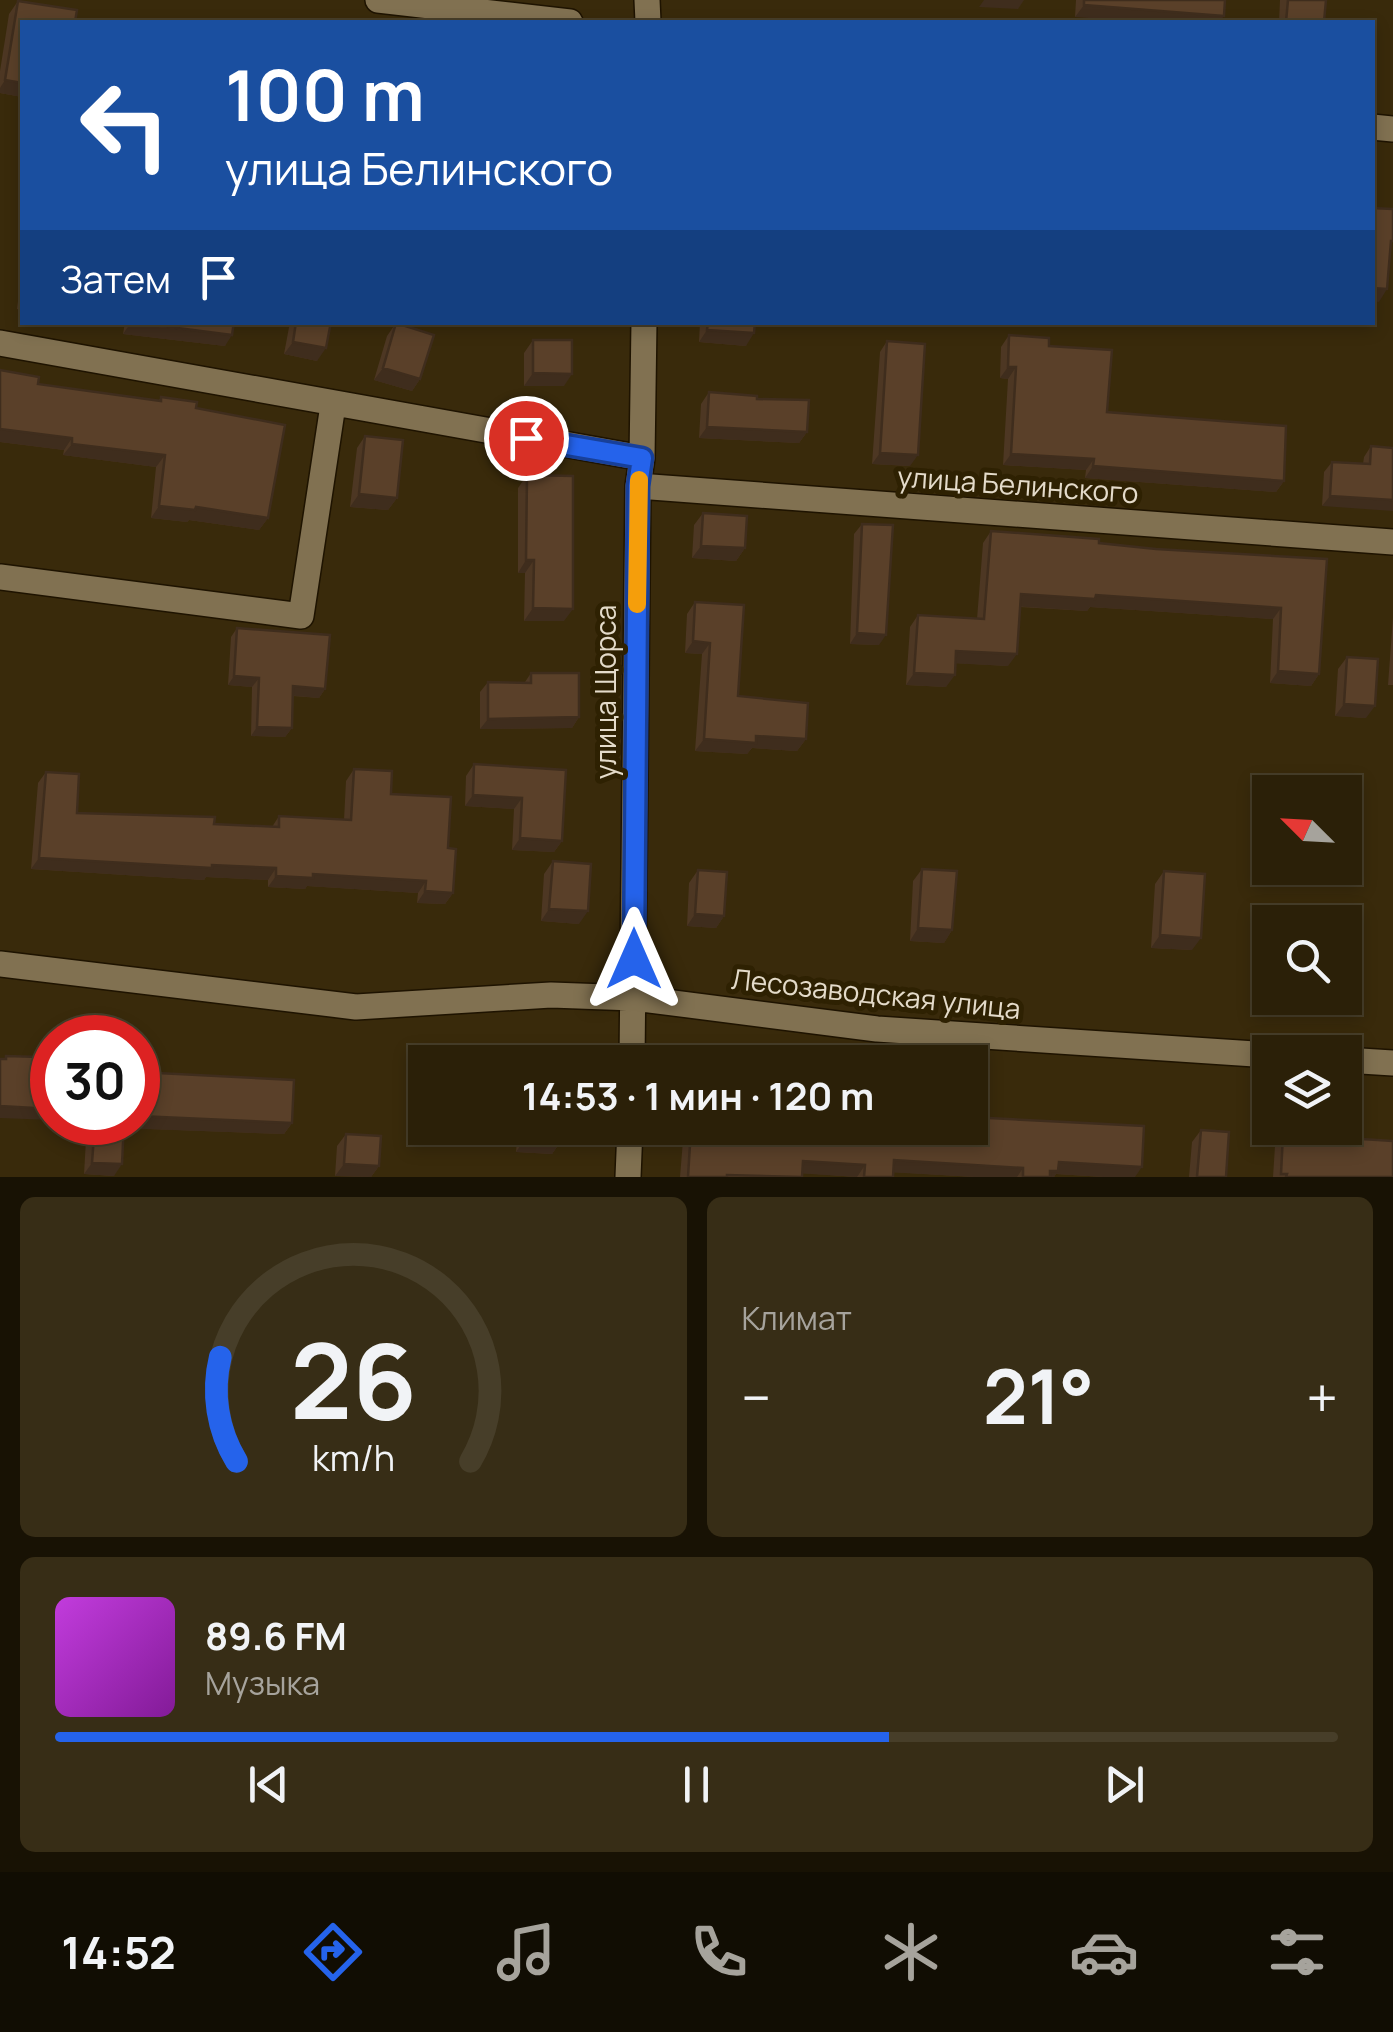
<!DOCTYPE html>
<html lang="ru">
<head>
<meta charset="utf-8">
<style>
	:root { --surface:#2b2008; --page:#372d16; --text:#f1f3f6; --muted:#a6a39c; --line:#473e29; --accent:#2563eb }
	body { margin:0; font-family:Manrope,sans-serif; background:var(--page); color:var(--text); height:100vh; display:flex; flex-direction:column; font-size:38px; white-space:nowrap }
	* { box-sizing:border-box; margin:0 }
	p { font-size:32px; color:var(--muted) }
	.icon { flex:none; width:55px; height:55px; fill:none; stroke:currentColor; stroke-width:2; stroke-linecap:round; stroke-linejoin:round }
	.map { position:relative; height:1177px; overflow:hidden }
	.details { display:flex; flex-direction:column; gap:20px; padding:20px; background:#181204; flex:1 }
	.details>* { flex:none }
	.banner { position:absolute; left:20px; top:20px; width:1355px; height:305px; border-radius:0px; box-shadow:0 5px 15px #0003,0 0 0 2px var(--line); background:#1a4fa0; color:#fff; overflow:hidden }
	.needle { width:65px; rotate:294deg }
	.fabs { position:absolute; left:1252px; top:775px; display:grid; gap:20px }
	.fabs a { display:grid; place-items:center; width:110px; height:110px; border-radius:0px; background:var(--surface); box-shadow:0 5px 15px #0003,0 0 0 2px var(--line); font-size:50px }
	.speed { position:absolute; left:30px; top:1015px; display:flex; gap:20px; font-size:50px; font-weight:700; text-align:center }
	.speed>* { display:grid; place-content:center; width:130px; height:130px; border-radius:50%; background:var(--surface); box-shadow:0 5px 15px #0003,0 0 0 2px var(--line); line-height:1 }
	.speed .limit { border:15px solid #d22; background:#fff; color:#111 }
	.pin { position:absolute; display:grid; place-items:center; width:85px; height:85px; color:#fff; margin:-42px; border:5px solid #fff; border-radius:50%; box-shadow:0 2px 10px #0007 }
	.me { position:absolute; width:110px; margin:-55px; rotate:0deg; stroke-linejoin:round; filter:drop-shadow(0 0 8px #0008) }
	.turn { display:flex; align-items:center; gap:35px; height:210px; padding:0 40px; font-size:45px }
	.turn .icon { width:130px; height:130px; stroke-width:2.5 }
	.turn b { display:block; font-size:70px; line-height:85px }
	.then { display:flex; align-items:center; height:95px; padding:0 40px; background:#0003; gap:20px; font-size:38px }
	.big { font-size:75px; font-weight:700; line-height:1.1 }
	.details .card { flex:1; display:flex; flex-direction:column; justify-content:center; gap:15px; min-width:0; padding:0 35px; border-radius:15px; background:var(--page) }
	.details .dial { align-items:center; gap:0 }
	.dial svg { height:260px; overflow:visible; fill:none; stroke:var(--line); stroke-width:7; stroke-linecap:round; text-anchor:middle }
	.dial text { fill:var(--text); stroke:none }
	.song { display:flex; align-items:center; gap:30px }
	.cover { width:120px; height:120px; border-radius:15px; background:linear-gradient(135deg,hsl(290 70% 55%),hsl(290 70% 35%)) }
	.played { height:10px; border-radius:5px; background:linear-gradient(90deg,var(--accent) 65%,var(--line) 65%) }
	.keys { display:flex; justify-content:space-around; direction:ltr }
	.heat { display:flex; justify-content:space-between; align-items:center; font-size:55px; direction:ltr }
	.details .tiles { flex:1; display:grid; gap:20px; grid-template-columns:1fr 1fr }
	.card:last-child { grid-column:span 2 }
	.trip { position:absolute; left:408px; top:1045px; width:580px; height:100px; border-radius:0px; background:var(--surface); box-shadow:0 5px 15px #0003,0 0 0 2px var(--line); font-weight:700; line-height:100px; text-align:center }
	.menu { display:flex; height:160px; justify-content:space-around; align-items:center; background:#110d03; color:var(--muted) }
	.menu .icon { width:70px; height:70px }
	.menu .selected { color:var(--accent) }
	.menu b { font-size:45px; color:var(--text) }
	.map>svg:first-child { display:block }
	.lines { fill:none; stroke-linecap:round; stroke-linejoin:round }
	.minor-casing { stroke:#1e1300; stroke-width:28 }
	.minor { stroke:#817151; stroke-width:25 }
	.wall { fill:#4d3723 }
	.shaded-wall { fill:#3f2d1d }
	.building { fill:#5a4029; stroke:#3f2d1d; stroke-width:2.5 }
	.route-casing { stroke:#184099; stroke-width:25 }
	.route { stroke:#2563eb; stroke-width:18 }
	.slow { stroke:#f59e0b; stroke-width:18 }
	.labels { text-anchor:middle; stroke-width:10; stroke-linejoin:round; paint-order:stroke }
	.street-label { font-size:28px; fill:#e4dbca; stroke:#2e2102 }
</style>
</head>
<body>
<div class="map">
<svg width="1393" height="1177" viewBox="0 0 1393 1177">
	<rect width="100%" height="100%" fill="#392a0b"/>
	<g class="lines">
		<defs>
			<path id="minor" d="M378 0 570 22
				M647 0 648 22
				M1372 127 1393 129
				M0 343 642 458
				M638 486 1393 542
				M0 577 301 616 333 405
				M0 964 356 1007 551 995 634 998 877 1029 1270 1055
				M1345 1060 1393 1063
				M632 1062 638 486 642 458 644 322
				M628 1177 630 1128"/>
		</defs>
		<use href="#minor" class="minor-casing"/>
		<use href="#minor" class="minor"/>
	</g>
	<path class="wall" d="M1076 0H1225L1075 17Z
		M1280 0H1326L1324 22H1279Z
		M18 1 22 97 0 93V71L9 14Z
		M22 269V310L17 309Z
		M125 322H234L225 346 123 334Z
		M290 322H331L317 361 284 354Z
		M700 322H755L746 346 699 342Z
		M396 323 420 379 412 391 374 380 387 336Z
		M1009 335 1049 346 1107 412 1284 481 1276 492 1085 478 1086 470 1003 465 1008 379 1000 378 1001 347Z
		M533 340 564 386H524V353Z
		M887 341 910 466 872 464 880 352Z
		M0 370 38 384 159 400 161 397 196 408 268 518 259 530 189 520 187 522 151 518 156 467 63 455 64 450 0 442Z
		M709 392 757 399 807 432 799 443 699 438 701 404Z
		M365 436 397 498 388 510 350 507 357 448Z
		M1371 446 1393 448 1322 506 1324 472 1332 462 1363 464 1364 457Z
		M527 475 564 621H524L525 573H518V488Z
		M703 513 745 548 736 561 692 558 694 525Z
		M862 524 879 645 850 644 854 534Z
		M991 531 1156 549 1327 559 1319 674 1311 686 1270 683 1273 619 1090 607 1087 611 1020 607 1008 666 955 663 946 687 906 685 910 627 918 615 977 619 983 543Z
		M695 602 738 696 806 739 797 751 752 748 747 754 695 751 702 654 685 653 687 614Z
		M1393 617V685H1388Z
		M237 628 325 689 319 698 293 696 292 728 285 737 251 736 252 687 228 685 231 637Z
		M1347 657 1366 718 1335 716 1338 669Z
		M531 673 579 717 572 728 480 729V692L488 682H525Z
		M474 764 566 770 562 841 554 852 512 850 514 809 465 806 466 776Z
		M354 769 391 794 448 848 453 893 445 904 417 903 418 893 307 886 305 889 268 887V880L206 877 204 880 31 869 38 783 46 772 77 813 214 824 272 827 279 816 344 820 346 781Z
		M553 861 579 924 541 921 544 874Z
		M922 869 952 930 944 943 910 941 913 881Z
		M698 870 724 916 716 928 687 926 689 883Z
		M1164 871 1192 950 1151 948 1155 884Z
		M1310 910 1338 922H1302Z
		M425 1097V1128H457L449 1141 421 1139 424 1099Z
		M87 1122H138L292 1123 284 1134 124 1128 114 1176 84 1174Z
		M518 1128H562L561 1141 552 1154 516 1152Z
		M684 1128H970L1135 1177H1104L1056 1174 1054 1177H975L893 1172V1177H857L802 1173V1177H680Z
		M1201 1130 1226 1177H1189L1192 1142Z
		M346 1134 379 1166 371 1177 335 1176 337 1146Z
		M1283 1134 1393 1177H1273L1275 1146Z"/>
	<path class="shaded-wall" d="M984 0H1024L1018 9 979 7Z
		M1084 5 1224 16 1220 22H1141L1075 17Z
		M5 80 22 83V97L0 93V88Z
		M1372 288 1387 289 1379 302 1372 301Z
		M130 324 232 335 225 346 123 334Z
		M707 330 754 333 746 346 699 342Z
		M293 342 326 348 317 361 284 354Z
		M1008 367H1016L1008 379 1000 378Z
		M383 368 420 379 412 391 374 380Z
		M533 373 572 374 564 386H524Z
		M707 427 807 432 799 443 699 438Z
		M0 429 72 438 64 450 0 442Z
		M72 444 165 455 156 467 63 455Z
		M880 453 918 455 910 466 872 464Z
		M1011 454 1094 459 1086 470 1003 465Z
		M1093 466 1284 481 1276 492 1085 478Z
		M359 494 397 498 388 510 350 507Z
		M1330 496 1393 500V511L1322 506Z
		M159 506 196 507 268 518 259 530 189 520 187 522 151 518Z
		M701 546 745 548 736 561 692 558Z
		M526 560H534L525 573H518Z
		M1021 594 1096 595 1281 608 1273 619 1090 607 1087 611 1013 606Z
		M533 608 573 609 564 621H524Z
		M857 633 886 635 879 645 850 644Z
		M693 641 710 643 702 654 685 653Z
		M956 651 1017 654 1008 666 948 663Z
		M1278 671 1319 674 1311 686 1270 683Z
		M914 673 955 675 946 687 906 685Z
		M234 676 259 678 252 687 228 685Z
		M293 686 325 689 319 698 286 695Z
		M1344 704 1375 706 1366 718 1335 716Z
		M579 717 572 728 480 729 488 719Z
		M257 727 292 728 285 737 251 736Z
		M756 736 806 739 797 751 752 748 747 754 695 751 704 739Z
		M473 795 522 798 514 809 465 806Z
		M520 838 562 841 554 852 512 850Z
		M39 858 276 868 268 880 206 877 204 880 31 869Z
		M313 874 426 881 418 893 307 886 305 889 268 887 276 876Z
		M425 891 453 893 445 904 417 903Z
		M549 909 588 911 579 924 541 921Z
		M695 914 724 916 716 928 687 926Z
		M918 928 952 930 944 943 910 941Z
		M1160 935 1201 938 1192 950 1151 948Z
		M0 1106 52 1109V1120L0 1118Z
		M138 1116 292 1123 284 1134 117 1128 120 1122H138Z
		M430 1128H457L449 1141 421 1139Z
		M525 1139 561 1141 552 1154 516 1152Z
		M894 1160 1023 1168 1017 1177H975L886 1172Z
		M803 1161 865 1165 857 1177 795 1173Z
		M1059 1162 1142 1167 1135 1177H1104L1056 1174 1054 1177H1046Z
		M92 1163 122 1164 114 1176 84 1174Z
		M344 1164 379 1166 371 1177 335 1176Z"/>
	<path class="building" d="M1084 0H1225L1224 16 1084 5Z
		M1288 0H1326L1324 22H1286Z
		M18 1 77 10 75 22H22V83L5 80Z
		M1372 208 1393 209V241H1391L1387 289 1372 288Z
		M131 322H234L232 335Z
		M296 322H331L326 348 293 342Z
		M708 322H755L754 333 707 330Z
		M396 323 434 335 420 379 383 368Z
		M1009 335 1049 338V346L1112 350 1107 412 1286 426 1284 481 1093 466 1094 459 1011 454 1016 367H1008Z
		M533 340H572V374L533 373Z
		M887 341 925 344 918 455 880 453Z
		M0 370 39 377 38 384 161 401V397L197 402 196 408 285 425 268 518 196 507 195 510 159 506 165 455 72 444V438L0 429Z
		M709 392 757 396V399L809 400 807 432 707 427Z
		M365 436 403 440 397 498 359 494Z
		M1371 446 1393 448V500L1330 496 1332 462 1370 464Z
		M527 475 573 476V609L533 608 534 560H526Z
		M703 513 747 516 745 548 701 546Z
		M862 524 893 525 886 635 857 633Z
		M991 531 1099 539V543L1156 549 1327 559 1319 674 1278 671 1281 608 1096 595 1095 599 1021 594 1017 654 956 651 955 675 914 673 918 615 984 619Z
		M695 602 744 605 738 696 808 703 806 739 756 736V743L704 739 710 643 693 641Z
		M237 628 330 635 325 689 293 686 292 728 257 727 259 678 234 676Z
		M1347 657 1378 659 1375 706 1344 704Z
		M531 673H579V717L488 719V682L531 683Z
		M474 764 566 770 562 841 520 838 522 798 473 795Z
		M354 769 392 771 391 794 451 797 448 848 456 849 453 893 425 891 426 881 313 874V878L276 876V868L212 865V868L39 858 46 772 79 774 77 813 215 817 214 824 279 827V816L351 820Z
		M553 861 591 864 588 911 549 909Z
		M922 869 957 871 952 930 918 928Z
		M698 870 727 872 724 916 695 914Z
		M1164 871 1205 874 1201 938 1160 935Z
		M1310 910 1338 912V922H1310Z
		M6 1056 40 1057 39 1067 52 1068V1109L0 1106V1059H6Z
		M138 1072 294 1080 292 1123 138 1116Z
		M970 1117 1144 1126 1142 1167 1059 1162 1058 1171H1050V1177H1023V1168L894 1160 893 1177H864L865 1165 803 1161 802 1177 727 1175V1177H688L691 1128H970Z
		M95 1122H124L122 1164 92 1163Z
		M526 1128H562L561 1141 525 1139Z
		M1201 1130 1229 1132 1226 1177H1197Z
		M346 1134 381 1136 379 1166 344 1164Z
		M1283 1134 1393 1141V1177H1286L1287 1174H1281Z"/>
	<g class="lines">
		<defs>
			<path id="route" d="M526 438 642 458 638 486 634 959"/>
		</defs>
		<use href="#route" class="route-casing"/>
		<use href="#route" class="route"/>
		<path class="slow" d="M637 604 639 480"/>
	</g>
	<g class="labels">
		<g class="street-label">
			<text transform="translate(1018 485) rotate(4)" y="10">улица Белинского</text>
			<text transform="translate(606 692) rotate(-90)" y="10">улица Щорса</text>
			<text transform="translate(876 994) rotate(6)" y="10">Лесозаводская улица</text>
		</g>
	</g>
</svg>
<div class="fabs">
<a><svg class="needle" viewBox="-14 -14 28 28"><path d="M0-13l5 13h-10z" fill="#e53935"/><path d="M0 13l5-13h-10z" fill="#a6a39c"/></svg></a>
<a><svg class="icon" aria-label="search" viewBox="0 0 24 24"><circle cx="10" cy="10" r="6"/><path d="M15 15l6 6"/></svg></a>
<a><svg class="icon" aria-label="layers" viewBox="0 0 24 24"><path d="M12 4l9 5-9 5-9-5zM3 14l9 5 9-5"/></svg></a>
</div>
<div class="speed"><div class="limit">30</div></div>
<div class="pin" style="left:526px;top:438px;background:#d93025"><svg class="icon" aria-label="arrive" viewBox="0 0 24 24"><path d="M6 21V4h12l-3 4 3 4H6"/></svg></div>
<svg class="me" style="left:634px;top:959px" viewBox="-20 -20 40 40"><path d="M0-17L14 15 0 8-14 15z" fill="#2563eb" stroke="#fff" stroke-width="4"/></svg>
<div class="trip">14:53 · 1 мин · 120 m</div>
<div class="banner">
<div class="turn"><svg class="icon" aria-label="left" viewBox="0 0 24 24"><path d="M17 20v-9H6M10 6l-5 5 5 5"/></svg><div><b>100 m</b>улица Белинского</div></div>
<div class="then">Затем<svg class="icon" aria-label="arrive" viewBox="0 0 24 24"><path d="M6 21V4h12l-3 4 3 4H6"/></svg></div>
</div>
</div>
<section class="details">
<div class="tiles">
<div class="card dial"><svg viewBox="0 0 100 80">
<path d="M14 69A42 42 0 1 1 86 69"/>
<path d="M14 69A42 42 0 0 1 9 37" stroke="#2563eb"/>
<text x="50" y="56" font-size="32" font-weight="700">26</text>
<text x="50" y="72" font-size="11">km/h</text>
</svg></div>
<div class="card"><p>Климат</p>
<div class="heat"><a>−</a><b class="big">21°</b><a>+</a></div>
</div>
<div class="card">
<div class="song"><i class="cover"></i><div><b>89.6 FM</b><p>Музыка</p></div></div>
<div class="played"></div>
<div class="keys"><svg class="icon" aria-label="previous" viewBox="0 0 24 24"><path d="M18 5L8 12l10 7zM5 5v14"/></svg><svg class="icon" aria-label="pause" viewBox="0 0 24 24"><path d="M8 5v14M16 5v14"/></svg><svg class="icon" aria-label="next" viewBox="0 0 24 24"><path d="M6 5l10 7-10 7zM19 5v14"/></svg></div>
</div>
</div>
</section>
<nav class="menu">
<b>14:52</b>
<svg class="icon selected" aria-label="directions" viewBox="0 0 24 24"><path d="M12 3l9 9-9 9-9-9zM9 14v-3h6M13 9l2 2-2 2"/></svg>
<svg class="icon" aria-label="music" viewBox="0 0 24 24"><path d="M9 18V5l10-2v13"/><circle cx="6" cy="18" r="3"/><circle cx="16" cy="16" r="3"/></svg>
<svg class="icon" aria-label="phone" viewBox="0 0 24 24"><path d="M5 4h4l2 5-3 2q2 4 5 5l2-3 5 2v4C11 20 4 13 5 4z"/></svg>
<svg class="icon" aria-label="climate" viewBox="0 0 24 24"><path d="M12 3v18M4 7l16 10M4 17L20 7"/></svg>
<svg class="icon" aria-label="car" viewBox="0 0 24 24"><path d="M5 17H2v-5l4-1 3-4h7l3 4 3 1v5h-3M9 17h6M6 11h13"/><circle cx="7" cy="17" r="2"/><circle cx="17" cy="17" r="2"/></svg>
<svg class="icon" aria-label="filters" viewBox="0 0 24 24"><path d="M4 7h16M4 17h16"/><circle cx="9" cy="7" r="2"/><circle cx="15" cy="17" r="2"/></svg>
</nav>
</body>
</html>
